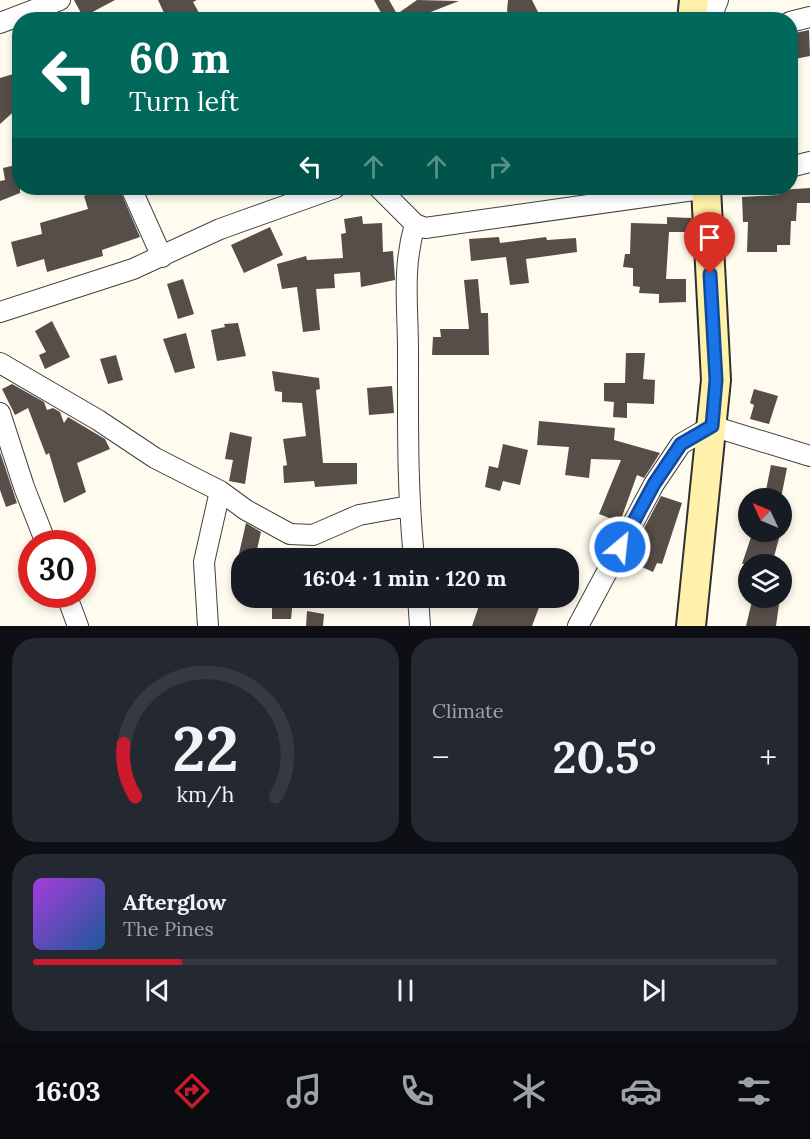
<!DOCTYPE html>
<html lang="en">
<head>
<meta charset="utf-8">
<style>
	:root { --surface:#171b24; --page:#242831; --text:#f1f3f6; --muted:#9ea1a6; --line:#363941; --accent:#ca1a2c }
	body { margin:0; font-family:Lora,serif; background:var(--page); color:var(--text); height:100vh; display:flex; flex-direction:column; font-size:22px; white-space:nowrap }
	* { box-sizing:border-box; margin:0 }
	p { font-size:20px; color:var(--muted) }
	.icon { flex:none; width:33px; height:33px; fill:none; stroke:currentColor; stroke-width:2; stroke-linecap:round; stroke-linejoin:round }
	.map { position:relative; height:626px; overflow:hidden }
	.drawer { display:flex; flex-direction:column; gap:12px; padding:12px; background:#0d0f14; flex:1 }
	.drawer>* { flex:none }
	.hud { position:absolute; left:12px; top:12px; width:786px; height:183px; border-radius:24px; box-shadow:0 3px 9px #0003; background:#00695c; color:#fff; overflow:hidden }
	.needle { width:39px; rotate:314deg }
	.fabs { position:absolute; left:738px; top:488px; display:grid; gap:12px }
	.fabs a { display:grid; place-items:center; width:54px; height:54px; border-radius:50%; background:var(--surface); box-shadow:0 3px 9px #0003; font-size:30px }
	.speed { position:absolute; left:18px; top:530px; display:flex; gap:12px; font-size:30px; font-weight:700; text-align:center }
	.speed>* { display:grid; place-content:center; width:78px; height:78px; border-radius:50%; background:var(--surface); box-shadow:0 3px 9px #0003; line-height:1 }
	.speed .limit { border:9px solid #d22; background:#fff; color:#111 }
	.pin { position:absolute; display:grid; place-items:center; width:51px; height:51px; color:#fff; margin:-62px -26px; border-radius:50% 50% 50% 0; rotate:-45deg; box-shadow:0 0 6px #0007 }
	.pin .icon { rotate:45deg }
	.me { position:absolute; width:66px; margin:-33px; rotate:28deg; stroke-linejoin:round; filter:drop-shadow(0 0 4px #0008) }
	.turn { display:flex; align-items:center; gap:21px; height:126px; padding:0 18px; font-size:27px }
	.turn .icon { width:78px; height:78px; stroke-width:2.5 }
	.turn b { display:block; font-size:42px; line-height:51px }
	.lanes { display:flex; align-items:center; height:57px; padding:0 18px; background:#0003; justify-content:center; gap:30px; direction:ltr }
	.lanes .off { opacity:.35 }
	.big { font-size:45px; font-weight:700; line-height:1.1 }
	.drawer .tile { flex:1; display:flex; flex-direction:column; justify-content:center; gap:9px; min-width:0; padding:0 21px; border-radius:24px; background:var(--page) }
	.drawer .dial { align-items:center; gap:0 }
	.dial svg { height:156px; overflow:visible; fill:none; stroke:var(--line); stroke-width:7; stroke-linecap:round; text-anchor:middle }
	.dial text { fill:var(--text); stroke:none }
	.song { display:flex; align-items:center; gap:18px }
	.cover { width:72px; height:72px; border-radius:9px; background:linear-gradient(135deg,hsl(280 70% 55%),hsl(210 70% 35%)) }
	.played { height:6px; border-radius:3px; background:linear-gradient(90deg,var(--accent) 20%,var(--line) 20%) }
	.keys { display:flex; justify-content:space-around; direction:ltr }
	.heat { display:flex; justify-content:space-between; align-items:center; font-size:33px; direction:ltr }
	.drawer .tiles { flex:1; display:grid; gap:12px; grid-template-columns:1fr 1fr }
	.tile:last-child { grid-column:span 2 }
	.trip { position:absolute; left:231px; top:548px; width:348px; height:60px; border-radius:24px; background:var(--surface); box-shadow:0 3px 9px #0003; font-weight:700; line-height:60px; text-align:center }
	.tabs { display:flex; height:96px; justify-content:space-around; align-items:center; background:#090b0e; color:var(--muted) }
	.tabs .icon { width:42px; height:42px }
	.tabs .active { color:var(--accent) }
	.tabs b { font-size:27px; color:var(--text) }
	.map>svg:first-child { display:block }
	.building { fill:#574e49 }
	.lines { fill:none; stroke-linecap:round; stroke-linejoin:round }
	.street-casing { stroke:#414141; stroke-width:22 }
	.secondary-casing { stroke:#303030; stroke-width:32 }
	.street { stroke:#fff; stroke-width:20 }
	.secondary { stroke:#fff1a9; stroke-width:28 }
	.route-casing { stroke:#114b97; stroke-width:15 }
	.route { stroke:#1a73e8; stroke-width:10 }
</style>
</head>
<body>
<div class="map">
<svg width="810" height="626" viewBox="0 0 810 626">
	<rect width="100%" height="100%" fill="#fffbee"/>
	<path class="building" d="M74 0H115L83 17Z
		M158 0H197L193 2 203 20H181L176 12 166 17Z
		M374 0H389L397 14 417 0 459 1 410 20H385Z
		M508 0H532L539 14 526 20H514L507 11Z
		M809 30 810 56 790 60V34Z
		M20 72V106L0 124V78Z
		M20 164V193L0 201V181L5 180 3 168Z
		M106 188H119L140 237 102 250 103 256 47 272 44 259 17 267 11 242 42 234 40 223 88 209 84 196Z
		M810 188V203H797L796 221H791L790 245H777V252H747L748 222H743L742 197 779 195V190Z
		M362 216 363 224 382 223 383 252 393 251 395 280 361 287 360 272 334 274 335 288 316 289 320 330 303 332 297 287 282 289 277 264 306 256 307 260 343 258 341 234 346 233 344 219Z
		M667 217 691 218 692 232H669L666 279H686V302L659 303V294L639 293 640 287 633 286V268L623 267 625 254H630L631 223 667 224Z
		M270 227 283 255 244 273 231 245Z
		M499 237 500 243 546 237 547 240 576 238 577 252 526 259 529 283 510 285 506 257 471 261 469 239Z
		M183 279 194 314 178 319 167 284Z
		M478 279 481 313H488L489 355H432L433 337H441L440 329H469L464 280Z
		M52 321 70 357 45 369 39 355 46 352 35 331Z
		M238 323 246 356 217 361 211 330 225 327 224 324Z
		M186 333 195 368 175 373 163 339Z
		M626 353H645L643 379 655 380 654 404 627 403V418L613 417 614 402 604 401V383H625Z
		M116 355 123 380 108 384 100 359Z
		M272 371 319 378 320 389 316 390 323 463H357V484L315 487 314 481 284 483 283 466 287 465 283 439 306 436 302 403 282 402V392L275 391Z
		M12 384 44 402 47 410 53 408 60 412 64 423 68 417 105 439 110 449 77 463 86 492 64 503 49 453 46 455 28 408 15 415 2 389Z
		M392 386 394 413 369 415 367 388Z
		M754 389 778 396 769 424 750 419 754 405 750 403Z
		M539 421 615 428 614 440 660 453 644 478 637 475 620 522 599 514 621 460 591 459 589 478 565 475 569 447 537 445Z
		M230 432 252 437 245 484 229 481 233 460 225 459Z
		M503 444 528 450 520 485 503 481 500 491 485 487 489 466 498 468Z
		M0 452 17 503 6 507 0 490Z
		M771 465 787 468 781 498 765 495Z
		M661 496 682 503 662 564 657 563 653 572 633 563 639 538Z
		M246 523 261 532 255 558H238Z
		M753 531H781L772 564H742Z
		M482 597H543L532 626H472Z
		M753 597H780L776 626H746Z
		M272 598 293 599 291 619H272Z
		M307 611 324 614 323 626H306Z"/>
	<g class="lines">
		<defs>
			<path id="street" d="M710 20 718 0
				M790 22 810 17
				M0 23 60 0
				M790 167 810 162
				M131 188 162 257
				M379 188 415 224 425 228 708 188
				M0 312 133 269 220 229 335 188
				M0 363 98 420 155 458 220 491 246 510 290 534 313 535 359 515 409 506
				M0 413 24 487 46 543
				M414 558C407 489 408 420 408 351 408 305 402 269 415 224
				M66 594 78 626
				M418 597 420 626
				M208 626 204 562 220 491
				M578 626 654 484 681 444 712 426 810 456"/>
			<path id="secondary" d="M692 20 694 0
				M691 626 716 380 706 188"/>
		</defs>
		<use href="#street" class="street-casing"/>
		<use href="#secondary" class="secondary-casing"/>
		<use href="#street" class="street"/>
		<use href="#secondary" class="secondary"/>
	</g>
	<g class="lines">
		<defs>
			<path id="route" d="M620 547 654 484 681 444 712 426 716 380 710 274"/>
		</defs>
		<use href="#route" class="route-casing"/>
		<use href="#route" class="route"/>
	</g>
</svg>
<div class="fabs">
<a><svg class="needle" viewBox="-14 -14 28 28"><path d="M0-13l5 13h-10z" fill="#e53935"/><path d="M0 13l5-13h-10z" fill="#9ea1a6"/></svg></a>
<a><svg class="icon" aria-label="layers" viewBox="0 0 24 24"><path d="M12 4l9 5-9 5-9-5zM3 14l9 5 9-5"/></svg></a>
</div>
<div class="speed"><div class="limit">30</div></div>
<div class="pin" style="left:710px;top:274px;background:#d93025"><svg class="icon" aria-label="arrive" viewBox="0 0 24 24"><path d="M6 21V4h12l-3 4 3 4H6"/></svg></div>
<svg class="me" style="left:620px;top:547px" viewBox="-20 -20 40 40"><circle r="17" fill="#1a73e8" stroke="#fff" stroke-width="3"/><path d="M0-11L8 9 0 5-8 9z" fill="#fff"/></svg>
<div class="trip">16:04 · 1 min · 120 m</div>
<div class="hud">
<div class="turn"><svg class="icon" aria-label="left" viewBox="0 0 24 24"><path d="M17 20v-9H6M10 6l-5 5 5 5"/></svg><div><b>60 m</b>Turn left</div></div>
<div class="lanes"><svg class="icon" aria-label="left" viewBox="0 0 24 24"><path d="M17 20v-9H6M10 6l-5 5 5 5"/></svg><svg class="icon off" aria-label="ahead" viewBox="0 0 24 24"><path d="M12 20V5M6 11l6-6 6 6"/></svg><svg class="icon off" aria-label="ahead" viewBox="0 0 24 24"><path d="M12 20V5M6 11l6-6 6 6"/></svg><svg class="icon off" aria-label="right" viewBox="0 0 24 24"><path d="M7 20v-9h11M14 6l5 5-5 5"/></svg></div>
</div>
</div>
<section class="drawer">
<div class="tiles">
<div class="tile dial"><svg viewBox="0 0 100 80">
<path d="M14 69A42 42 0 1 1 86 69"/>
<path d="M14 69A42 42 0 0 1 8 42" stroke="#ca1a2c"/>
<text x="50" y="56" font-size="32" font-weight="700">22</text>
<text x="50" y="72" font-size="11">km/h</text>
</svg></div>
<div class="tile"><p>Climate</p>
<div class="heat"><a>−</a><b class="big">20.5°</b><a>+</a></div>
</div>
<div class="tile">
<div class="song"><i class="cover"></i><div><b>Afterglow</b><p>The Pines</p></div></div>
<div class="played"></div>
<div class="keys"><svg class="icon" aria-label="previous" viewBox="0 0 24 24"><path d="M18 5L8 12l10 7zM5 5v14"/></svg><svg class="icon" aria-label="pause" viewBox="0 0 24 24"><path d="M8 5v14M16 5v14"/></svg><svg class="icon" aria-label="next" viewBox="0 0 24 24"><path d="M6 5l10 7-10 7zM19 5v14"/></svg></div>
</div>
</div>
</section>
<nav class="tabs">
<b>16:03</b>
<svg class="icon active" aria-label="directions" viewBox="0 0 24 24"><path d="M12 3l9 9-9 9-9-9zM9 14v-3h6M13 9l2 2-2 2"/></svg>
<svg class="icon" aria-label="music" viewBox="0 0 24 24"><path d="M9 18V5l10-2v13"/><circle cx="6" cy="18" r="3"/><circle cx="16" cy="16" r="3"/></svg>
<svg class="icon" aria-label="phone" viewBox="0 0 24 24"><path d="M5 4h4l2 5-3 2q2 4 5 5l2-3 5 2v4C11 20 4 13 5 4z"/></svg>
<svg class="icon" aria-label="climate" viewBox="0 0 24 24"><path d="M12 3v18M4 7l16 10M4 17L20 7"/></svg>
<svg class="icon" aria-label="car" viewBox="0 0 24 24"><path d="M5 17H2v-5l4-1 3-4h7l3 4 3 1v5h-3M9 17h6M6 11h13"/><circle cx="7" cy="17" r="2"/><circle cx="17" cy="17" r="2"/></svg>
<svg class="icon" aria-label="filters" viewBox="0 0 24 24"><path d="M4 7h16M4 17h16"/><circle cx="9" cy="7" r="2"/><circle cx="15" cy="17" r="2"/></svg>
</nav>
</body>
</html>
